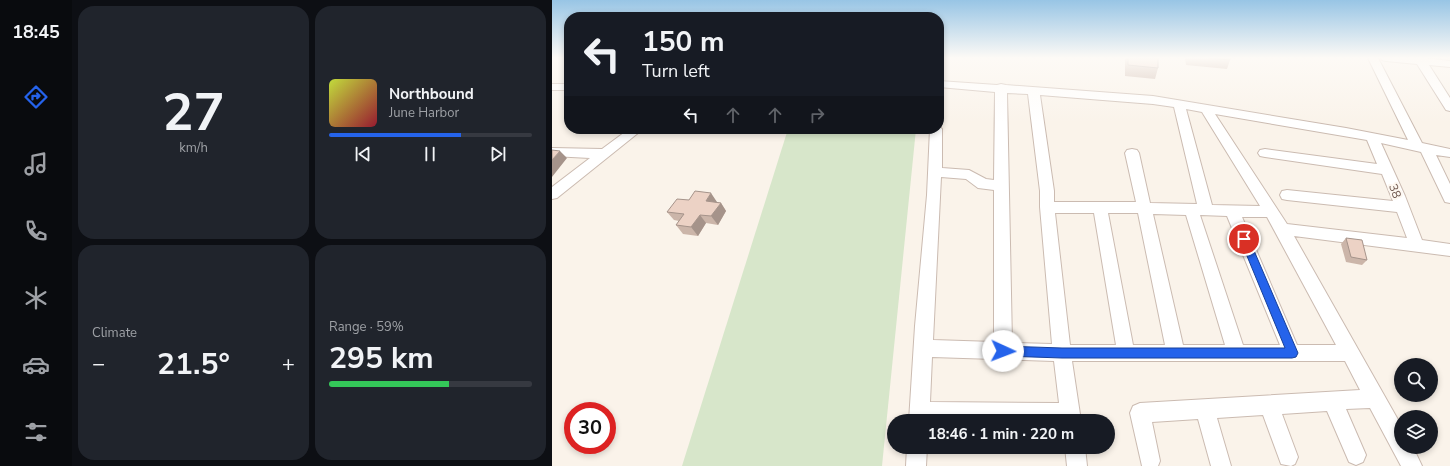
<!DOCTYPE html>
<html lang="en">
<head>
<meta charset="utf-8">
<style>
	:root { --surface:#171b24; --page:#20242c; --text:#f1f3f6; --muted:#9ea1a6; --line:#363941; --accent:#2563eb }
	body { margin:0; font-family:"Nunito Sans",sans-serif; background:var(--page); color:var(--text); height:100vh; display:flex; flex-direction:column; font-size:15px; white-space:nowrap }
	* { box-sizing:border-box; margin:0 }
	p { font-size:13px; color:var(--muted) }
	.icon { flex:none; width:22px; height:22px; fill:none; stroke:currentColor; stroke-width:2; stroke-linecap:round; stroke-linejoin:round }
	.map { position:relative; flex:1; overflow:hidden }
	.panel { display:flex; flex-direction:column; gap:6px; padding:6px; background:#0d0f14; width:480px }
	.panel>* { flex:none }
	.top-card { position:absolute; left:12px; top:12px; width:380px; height:122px; border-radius:16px; box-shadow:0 2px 6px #0003; background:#171b24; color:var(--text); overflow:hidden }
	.controls { position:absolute; left:842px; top:358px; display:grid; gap:8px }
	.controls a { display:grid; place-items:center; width:44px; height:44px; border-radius:50%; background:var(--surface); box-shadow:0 2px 6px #0003; font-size:20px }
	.speed { position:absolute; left:12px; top:402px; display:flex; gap:8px; font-size:20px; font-weight:700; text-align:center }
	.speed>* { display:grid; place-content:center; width:52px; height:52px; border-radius:50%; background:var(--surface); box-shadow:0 2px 6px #0003; line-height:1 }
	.speed .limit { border:6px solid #d22; background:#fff; color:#111 }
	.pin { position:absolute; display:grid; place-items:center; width:34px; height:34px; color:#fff; margin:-17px; border:2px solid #fff; border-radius:50%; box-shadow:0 1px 4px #0007 }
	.me { position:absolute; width:44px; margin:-22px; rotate:92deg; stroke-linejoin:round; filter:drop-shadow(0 0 3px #0008) }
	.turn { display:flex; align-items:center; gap:14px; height:84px; padding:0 12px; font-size:18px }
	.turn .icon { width:52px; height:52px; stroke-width:2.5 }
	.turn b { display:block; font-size:28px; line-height:34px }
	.lanes { display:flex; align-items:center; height:38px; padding:0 12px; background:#0003; justify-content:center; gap:20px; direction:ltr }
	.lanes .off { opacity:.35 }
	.big { font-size:30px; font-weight:700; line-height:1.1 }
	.panel .tile { flex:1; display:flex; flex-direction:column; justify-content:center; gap:6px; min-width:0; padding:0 14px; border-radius:16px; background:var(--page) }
	.panel .dial { align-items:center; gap:0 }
	.dial b { font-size:52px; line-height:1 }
	.song { display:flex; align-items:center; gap:12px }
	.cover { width:48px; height:48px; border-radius:6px; background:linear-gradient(135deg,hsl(70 70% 55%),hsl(350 70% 35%)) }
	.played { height:4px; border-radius:2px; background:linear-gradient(90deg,var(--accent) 65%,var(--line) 65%) }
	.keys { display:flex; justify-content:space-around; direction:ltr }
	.heat { display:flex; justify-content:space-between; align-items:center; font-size:22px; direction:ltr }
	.charge { height:6px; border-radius:3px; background:linear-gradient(90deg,#34c759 59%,var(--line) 0) }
	.panel .tiles { flex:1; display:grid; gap:6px; grid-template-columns:repeat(2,1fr) }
	.trip { position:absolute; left:335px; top:414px; width:228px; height:40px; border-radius:20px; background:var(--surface); box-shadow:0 2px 6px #0003; font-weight:700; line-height:40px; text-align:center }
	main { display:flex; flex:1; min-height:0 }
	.dock { display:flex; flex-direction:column; width:72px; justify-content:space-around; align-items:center; background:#090b0e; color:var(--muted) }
	.dock .icon { width:28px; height:28px }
	.dock .selected { color:var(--accent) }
	.dock b { font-size:18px; color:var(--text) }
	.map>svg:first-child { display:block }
	.green { fill:#d7e6ca }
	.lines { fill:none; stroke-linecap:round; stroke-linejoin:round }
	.minor-casing { stroke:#cbbbb1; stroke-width:2 }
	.minor { fill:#fff; fill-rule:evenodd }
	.wall { fill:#cbb5a9 }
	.shaded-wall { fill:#a5938a }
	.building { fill:#ecd2c5; stroke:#a5938a }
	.route { fill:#2563eb; stroke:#184099 }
	.labels { text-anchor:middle; stroke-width:4; stroke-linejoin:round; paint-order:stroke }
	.street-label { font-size:12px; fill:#715a51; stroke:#fdf7f0 }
</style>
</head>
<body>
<main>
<nav class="dock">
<b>18:45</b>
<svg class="icon selected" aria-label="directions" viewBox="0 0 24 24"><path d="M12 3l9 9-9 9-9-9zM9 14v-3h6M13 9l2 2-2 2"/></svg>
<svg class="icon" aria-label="music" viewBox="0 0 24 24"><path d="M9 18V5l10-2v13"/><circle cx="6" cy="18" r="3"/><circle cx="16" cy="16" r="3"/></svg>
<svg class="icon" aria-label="phone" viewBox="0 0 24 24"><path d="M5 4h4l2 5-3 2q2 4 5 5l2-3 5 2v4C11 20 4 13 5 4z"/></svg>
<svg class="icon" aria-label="climate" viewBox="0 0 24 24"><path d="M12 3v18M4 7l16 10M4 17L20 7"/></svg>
<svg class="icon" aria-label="car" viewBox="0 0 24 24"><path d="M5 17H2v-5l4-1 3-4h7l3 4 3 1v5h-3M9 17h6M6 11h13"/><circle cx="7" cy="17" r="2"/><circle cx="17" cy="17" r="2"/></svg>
<svg class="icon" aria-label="filters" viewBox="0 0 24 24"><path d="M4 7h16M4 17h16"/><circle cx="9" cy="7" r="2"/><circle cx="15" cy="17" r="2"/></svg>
</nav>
<section class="panel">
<div class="tiles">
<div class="tile dial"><b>27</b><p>km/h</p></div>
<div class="tile">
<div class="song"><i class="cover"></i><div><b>Northbound</b><p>June Harbor</p></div></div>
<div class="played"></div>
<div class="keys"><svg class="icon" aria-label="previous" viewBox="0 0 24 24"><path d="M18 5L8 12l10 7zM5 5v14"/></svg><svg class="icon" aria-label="pause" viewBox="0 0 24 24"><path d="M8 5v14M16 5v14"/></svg><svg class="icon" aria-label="next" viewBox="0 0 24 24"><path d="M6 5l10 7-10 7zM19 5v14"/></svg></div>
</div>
<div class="tile"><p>Climate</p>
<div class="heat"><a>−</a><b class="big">21.5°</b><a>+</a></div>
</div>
<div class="tile"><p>Range · 59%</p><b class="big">295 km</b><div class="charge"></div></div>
</div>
</section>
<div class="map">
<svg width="898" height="466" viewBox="0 0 898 466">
	<rect width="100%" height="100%" fill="#faf3ea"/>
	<path class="green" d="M236 129H364L330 466H130Z"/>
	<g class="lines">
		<defs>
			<path id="minor" d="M816 58H826L870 143 898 149V157L884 155 898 184V203L893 202 869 152 829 143 853 196 870 240 898 244V256L742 236 849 425V447H861L870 466H849L818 408 794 409 814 455 811 462 804 465 797 462 775 411 730 414 746 457 743 464 739 466 729 464 711 415 665 418 679 466H659L646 419 600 422 608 461 606 466H590L578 413 581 406 588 403 808 390 793 361H520L529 421H357L363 326 375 195 378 129H387V126L390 129V168L417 170 434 179 442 180 443 92 387 87V81L445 85 449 84 454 85 601 96 794 128 856 140ZM455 93 476 94 488 191V207L500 344 460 343ZM488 95 601 104 622 107 645 204 598 203 587 153 585 150 580 149 575 150 573 153 584 202H502V191ZM634 109 650 112 708 206 660 205ZM663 114 815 140 825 164 713 149 708 150 706 153 708 156 713 157 830 174 841 201 735 190 730 191 728 195 730 199 735 200 845 212 855 238 735 224ZM389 177 414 179 426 188 442 190V342L381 340ZM503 213H542L564 345H518ZM556 213H586L613 345H581ZM601 214 634 215 673 345H631ZM648 215 675 216 728 345H691ZM690 217H715L784 345H745ZM380 357 502 361 507 403 378 402Z
				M829 58H872L898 61V67L877 65 898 98V111L894 110 865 64 834 61 830 60Z
				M0 84H17V90H0Z
				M77 129H91L5 198 0 199V187L38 158 0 156V148L50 149Z
				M355 447H375L374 466H354Z
				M513 447H533L535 466H515Z"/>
		</defs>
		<use href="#minor" class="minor-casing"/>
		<use href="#minor" class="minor"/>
	</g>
	<path class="wall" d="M573 58H606V68L603 79 573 76Z
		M633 58H678V60L675 69 634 65Z
		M165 202 169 203 174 211 166 225 154 223 146 236 131 234 124 225 127 221 122 220 115 212Z
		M794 238 815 260 810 265 794 262 789 244Z"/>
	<path class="shaded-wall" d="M8 151 15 158 0 177V160Z
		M159 193 165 202 160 210 154 201Z
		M169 203 174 211 166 225 159 216Z
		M148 215 154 223 146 236 139 227Z"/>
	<path class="building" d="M576 58H606V68L576 65Z
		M657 58H678V60Z
		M0 150 8 151 0 160Z
		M143 191 159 193 154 201 169 203 159 216 148 215 139 227 124 225 132 214 115 212 125 199 137 200Z
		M794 238 810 240 815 260 799 257Z"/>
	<linearGradient id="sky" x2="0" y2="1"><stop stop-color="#98c5e5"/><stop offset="0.47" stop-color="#fdfaf6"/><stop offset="1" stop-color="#fdfaf6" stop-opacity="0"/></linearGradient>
	<rect width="898" height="123" fill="url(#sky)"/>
	<path class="route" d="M692 236 697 239 746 353 744 357 740 358H510L451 356 447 354 445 351 447 347 451 346 510 348H733L688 239Z"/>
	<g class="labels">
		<g class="street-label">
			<text transform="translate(843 191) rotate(69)" y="4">38</text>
		</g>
	</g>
</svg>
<div class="controls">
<a><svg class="icon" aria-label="search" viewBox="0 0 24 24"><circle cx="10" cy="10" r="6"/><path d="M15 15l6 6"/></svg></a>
<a><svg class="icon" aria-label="layers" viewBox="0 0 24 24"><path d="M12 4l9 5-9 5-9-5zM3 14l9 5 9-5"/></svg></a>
</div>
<div class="speed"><div class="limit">30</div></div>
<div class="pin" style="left:692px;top:239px;background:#d93025"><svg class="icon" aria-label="arrive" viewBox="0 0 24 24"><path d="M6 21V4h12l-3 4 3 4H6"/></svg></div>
<svg class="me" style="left:451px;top:351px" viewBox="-20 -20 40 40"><circle r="19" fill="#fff"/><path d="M0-13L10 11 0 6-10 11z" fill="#2563eb"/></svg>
<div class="trip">18:46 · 1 min · 220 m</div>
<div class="top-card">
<div class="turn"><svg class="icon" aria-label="left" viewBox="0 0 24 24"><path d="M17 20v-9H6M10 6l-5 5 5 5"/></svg><div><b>150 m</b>Turn left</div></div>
<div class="lanes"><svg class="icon" aria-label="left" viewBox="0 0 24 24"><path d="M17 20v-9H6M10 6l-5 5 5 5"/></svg><svg class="icon off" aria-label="ahead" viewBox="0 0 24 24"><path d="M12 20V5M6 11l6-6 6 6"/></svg><svg class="icon off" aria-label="ahead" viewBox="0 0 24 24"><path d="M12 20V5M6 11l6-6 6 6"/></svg><svg class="icon off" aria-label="right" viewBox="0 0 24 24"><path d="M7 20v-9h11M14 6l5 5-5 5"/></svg></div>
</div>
</div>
</main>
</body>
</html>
